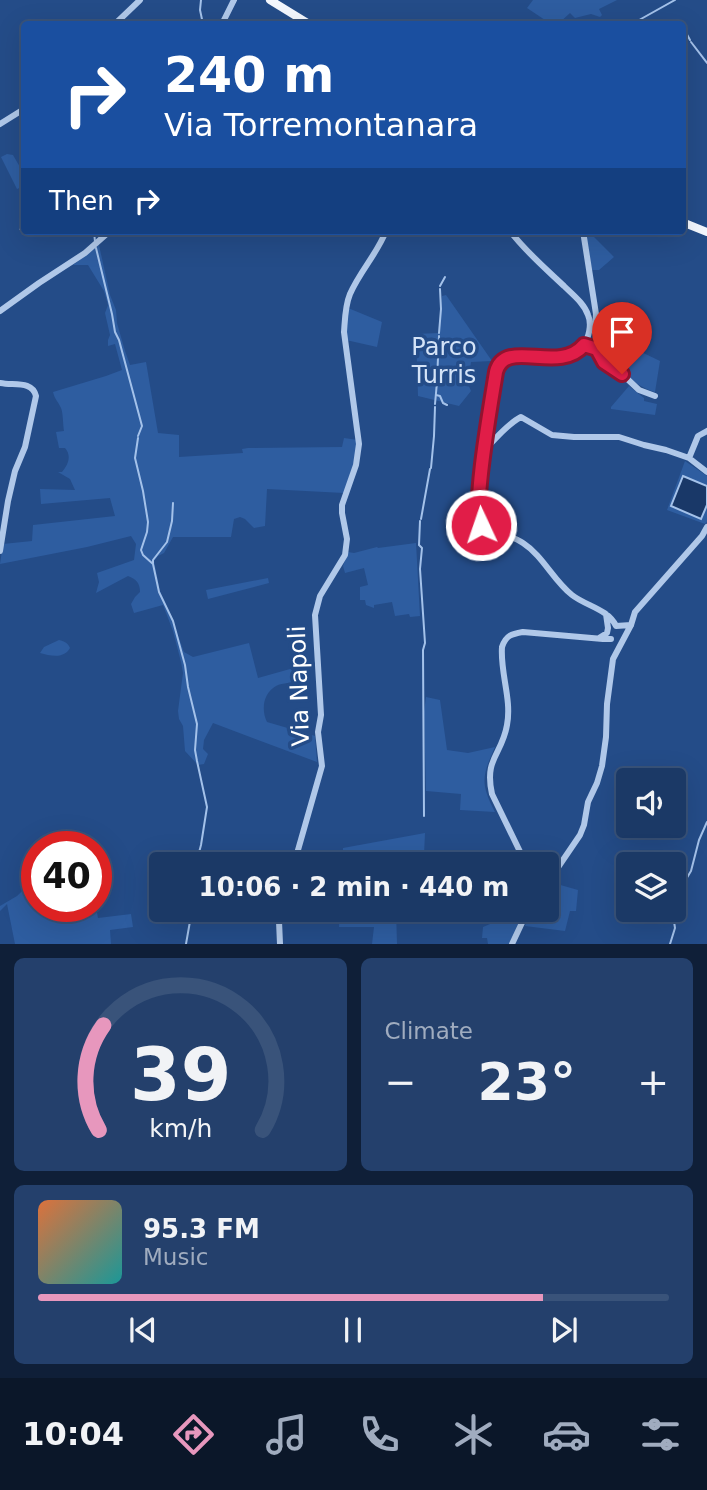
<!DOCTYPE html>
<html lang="en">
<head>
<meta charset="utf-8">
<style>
	:root { --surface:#1b3966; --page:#24406c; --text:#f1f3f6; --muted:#a0acbf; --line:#39537a; --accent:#e797bd }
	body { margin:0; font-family:"DejaVu Sans",sans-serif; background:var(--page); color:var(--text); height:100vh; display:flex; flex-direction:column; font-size:26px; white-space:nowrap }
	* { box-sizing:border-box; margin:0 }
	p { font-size:23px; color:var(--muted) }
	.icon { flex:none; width:38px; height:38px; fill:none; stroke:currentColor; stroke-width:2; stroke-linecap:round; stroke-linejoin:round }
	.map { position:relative; height:944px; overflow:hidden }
	.panel { display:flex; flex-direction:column; gap:14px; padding:14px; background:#0f1f38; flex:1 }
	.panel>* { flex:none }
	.top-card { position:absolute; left:21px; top:21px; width:665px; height:214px; border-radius:7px; box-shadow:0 7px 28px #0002,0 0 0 2px var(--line); background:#1a4fa0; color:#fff; overflow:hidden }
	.controls { position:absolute; left:616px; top:768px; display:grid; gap:14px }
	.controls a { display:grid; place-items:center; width:70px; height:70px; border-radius:7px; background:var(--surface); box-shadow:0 7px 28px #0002,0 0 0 2px var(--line); font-size:35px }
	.speed { position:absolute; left:21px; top:831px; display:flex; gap:14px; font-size:35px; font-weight:700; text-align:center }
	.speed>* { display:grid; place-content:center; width:91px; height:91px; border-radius:50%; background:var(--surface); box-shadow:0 7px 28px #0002,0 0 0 2px var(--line); line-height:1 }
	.speed .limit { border:10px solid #d22; background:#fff; color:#111 }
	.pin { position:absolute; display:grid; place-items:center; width:60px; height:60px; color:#fff; margin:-72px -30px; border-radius:50% 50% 50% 0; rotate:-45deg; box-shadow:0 0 7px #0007 }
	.pin .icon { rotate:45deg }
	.me { position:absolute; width:77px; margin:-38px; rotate:357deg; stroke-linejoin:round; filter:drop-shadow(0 0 5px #0008) }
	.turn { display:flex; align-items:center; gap:24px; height:147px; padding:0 28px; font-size:32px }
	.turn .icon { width:91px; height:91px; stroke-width:2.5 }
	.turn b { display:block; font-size:49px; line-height:60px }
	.then { display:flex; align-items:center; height:66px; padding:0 28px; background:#0003; gap:14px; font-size:26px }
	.big { font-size:52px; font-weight:700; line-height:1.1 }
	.panel .card { flex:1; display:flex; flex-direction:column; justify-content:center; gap:10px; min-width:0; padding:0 24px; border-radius:10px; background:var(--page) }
	.panel .dial { align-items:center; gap:0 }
	.dial svg { height:182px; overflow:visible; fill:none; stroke:var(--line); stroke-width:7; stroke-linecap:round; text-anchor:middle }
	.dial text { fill:var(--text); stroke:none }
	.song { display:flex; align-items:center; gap:21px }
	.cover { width:84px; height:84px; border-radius:10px; background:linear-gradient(135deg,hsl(20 70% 55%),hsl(180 70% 35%)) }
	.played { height:7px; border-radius:4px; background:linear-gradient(90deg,var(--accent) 80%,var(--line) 80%) }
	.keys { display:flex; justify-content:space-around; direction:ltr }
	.heat { display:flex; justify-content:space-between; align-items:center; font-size:38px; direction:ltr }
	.panel .tiles { flex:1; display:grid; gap:14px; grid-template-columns:1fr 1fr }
	.card:last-child { grid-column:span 2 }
	.trip { position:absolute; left:149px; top:852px; width:410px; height:70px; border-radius:7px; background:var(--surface); box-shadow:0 7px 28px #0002,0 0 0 2px var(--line); font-weight:700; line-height:70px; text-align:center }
	.tabs { display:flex; height:112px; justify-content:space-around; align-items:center; background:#0b1729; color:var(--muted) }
	.tabs .icon { width:49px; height:49px }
	.tabs .current { color:var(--accent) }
	.tabs b { font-size:32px; color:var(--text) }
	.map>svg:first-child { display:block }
	.green { fill:#2e5da0 }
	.water { fill:#193868; stroke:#a4c2ea; stroke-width:2 }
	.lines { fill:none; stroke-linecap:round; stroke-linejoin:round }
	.stream { stroke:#a4c2ea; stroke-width:2 }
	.minor { stroke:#b0c8e9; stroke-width:6 }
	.major { stroke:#f3f7fe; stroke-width:8 }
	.route-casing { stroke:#92132f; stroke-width:18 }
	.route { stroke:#e11d48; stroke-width:12 }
	.labels { text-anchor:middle; stroke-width:7; stroke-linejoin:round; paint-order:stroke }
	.park-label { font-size:24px; fill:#d4e3f7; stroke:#244c88 }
	.street-label { font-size:24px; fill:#fff; stroke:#244c88 }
</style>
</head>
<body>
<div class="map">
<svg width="707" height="944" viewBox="0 0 707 944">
	<rect width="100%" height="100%" fill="#244c88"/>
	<path class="green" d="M533 0H617L599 9 602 15 600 17 591 14 575 18 570 13 558 24H551L527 8Z
		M7 154 13 155 24 174V186L17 189 1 157Z
		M585 231H592L590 233 614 257 599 270H592Z
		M99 245 110 295 116 310 117 323 125 351 130 365 146 362 158 433 179 435V457L243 453 242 449 248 448 342 447 344 438 358 440V449L344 493 267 489 265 526 254 528 245 519 240 517 234 519 231 537H173L164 553 158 556 154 561 160 591 168 609 184 652 193 657 249 643 258 678 315 662C310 668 304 676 299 680 292 684 283 682 276 686 263 693 261 710 267 722L315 736 317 762 213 723 204 740 203 749 208 754 204 764 198 765 185 751 183 726 179 719 178 711 183 673 181 662 173 631 163 605 134 613 131 604 135 597 140 592C140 583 136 579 128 576L96 593 99 582 97 573 134 560 136 544 131 536 87 547 0 564 3 544 32 541 33 525 115 516 110 498 41 504 40 489 75 490 70 479 58 472H62C68 465 72 456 65 448H59L56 432 64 431C63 425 63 412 61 408 58 401 55 400 53 392L106 376 122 370 115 344 108 346V340L110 335 105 313 108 305 104 291 88 265H73Z
		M446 295 492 361 471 362 468 384 471 391 459 406 418 396 416 334 439 333 442 296Z
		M348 308 382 322 377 347 346 340Z
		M600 325 608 332V336L660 361 655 392C642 389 607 366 602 353 598 344 599 333 600 325Z
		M629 386 644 398V401L657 404 655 415 611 409V407Z
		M685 461 707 476V522L705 524 667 510Z
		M416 543 420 616 410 617 409 614 395 616 392 602 374 605V608L366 605 365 600H360V587L368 585 364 568 345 573 343 566 348 552 354 553 377 547 378 548Z
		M268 578 269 583 208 599 206 590Z
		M59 640C64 641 68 643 70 648 64 659 51 656 40 653L44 647Z
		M426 697 440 700 447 750 468 753 495 747C482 776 480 783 495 812L460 810 461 794 426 791 424 712Z
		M425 833 424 855 359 863 357 855 353 853H349L348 851H343V848Z
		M37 877V906L96 907 98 918 131 914 133 927 110 930 111 944H15L7 904 0 911V906L17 896Z
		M550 882 578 890 576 911H570L565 931 525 926 530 910H546V887Z
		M340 910H396L397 944H372L374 927H339Z
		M523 910H526L510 944H488L487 938H482L483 927Z"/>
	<path class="water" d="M683 476 707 486V505L701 519 671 506Z"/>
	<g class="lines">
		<path class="stream" d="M201 0 200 10 203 24
			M632 24 675 0
			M684 29 690 40
			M691 42 707 63
			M20 229 24 228
			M94 231 95 242
			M96 248 112 314 115 332 119 340 142 426 138 436
			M440 286 445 277
			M439 333 441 309 440 289
			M437 380 439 336
			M436 395 440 396 443 403 447 405
			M435 404 437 382
			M138 438 135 458 143 491 148 522 147 532 141 550 143 555 153 564 159 592 173 621 185 665 188 687 197 724 195 750 197 761 207 807 201 845 196 864
			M431 468 434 436 435 407
			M421 519 430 469
			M420 521 419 545 422 548 420 569 425 643 423 650 424 816
			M153 563V560L167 542 172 521 173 503
			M186 944 192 910
			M670 944 675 928 673 915 679 905V891L691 871 699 840 707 822"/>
		<path class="minor" d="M115 24 140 0
			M222 24 234 0
			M0 124 24 109
			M510 231C525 251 545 268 564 286 572 294 584 303 588 315 592 324 589 338 583 346 563 375 518 340 497 366L479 495V522C491 533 510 534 523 543 543 556 553 580 572 595 586 606 608 609 616 626L631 625
			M583 231 596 314 595 332
			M0 311 39 283 85 253 110 231
			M584 345 597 349 604 362 622 374 639 390 655 396
			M0 383C13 386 32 380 36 396L25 447 15 471 8 501 0 551
			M485 449C496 439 507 424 521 417L552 435 574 437H619L644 445 666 450 689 458 707 472
			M689 458 698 436 707 431
			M599 638 607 633 608 628 606 614
			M294 864 322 766 318 732 321 715 315 615 320 596 345 555 347 539 342 513V505L356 465 359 444 344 332C345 319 345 306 350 294 360 271 377 254 386 231
			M526 864 492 794C484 758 502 755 507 725 512 699 500 673 502 647 506 635 512 634 523 632L603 639H611
			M546 885 580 835 584 825 588 802 597 783 602 766 606 737 607 704 613 659 631 625 635 612 702 536 707 527
			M280 944 279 921 281 910
			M512 944 528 910"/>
		<path class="major" d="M270 0 309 24
			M682 222 707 232"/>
	</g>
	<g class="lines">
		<defs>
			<path id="route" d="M481 525C472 507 492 398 496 372 505 337 559 375 584 345L597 349 604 362 622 374"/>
		</defs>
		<use href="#route" class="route-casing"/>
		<use href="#route" class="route"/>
	</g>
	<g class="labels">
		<g class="park-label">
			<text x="444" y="355">Parco<tspan x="444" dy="28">Turris</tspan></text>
		</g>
		<g class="street-label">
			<text transform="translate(299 686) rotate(-92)" y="8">Via Napoli</text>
		</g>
	</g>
</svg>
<div class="controls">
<a><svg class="icon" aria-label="sound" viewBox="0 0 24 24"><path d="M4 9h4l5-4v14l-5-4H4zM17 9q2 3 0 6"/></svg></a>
<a><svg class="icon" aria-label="layers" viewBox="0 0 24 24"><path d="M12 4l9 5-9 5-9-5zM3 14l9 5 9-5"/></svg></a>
</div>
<div class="speed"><div class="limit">40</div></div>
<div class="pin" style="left:622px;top:374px;background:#d93025"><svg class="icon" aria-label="arrive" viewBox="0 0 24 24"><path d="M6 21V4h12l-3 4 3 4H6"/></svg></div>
<svg class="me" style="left:481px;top:525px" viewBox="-20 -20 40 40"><circle r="17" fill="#e11d48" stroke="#fff" stroke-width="3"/><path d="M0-11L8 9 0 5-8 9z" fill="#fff"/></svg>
<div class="trip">10:06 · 2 min · 440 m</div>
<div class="top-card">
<div class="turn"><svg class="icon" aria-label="right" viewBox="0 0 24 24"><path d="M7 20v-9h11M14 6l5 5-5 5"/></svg><div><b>240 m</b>Via Torremontanara</div></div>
<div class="then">Then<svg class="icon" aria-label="right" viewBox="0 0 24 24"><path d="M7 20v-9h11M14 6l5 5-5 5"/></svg></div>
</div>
</div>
<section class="panel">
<div class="tiles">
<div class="card dial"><svg viewBox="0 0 100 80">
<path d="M14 69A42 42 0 1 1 86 69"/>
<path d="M14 69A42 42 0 0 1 16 23" stroke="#e797bd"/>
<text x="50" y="56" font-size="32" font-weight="700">39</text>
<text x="50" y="72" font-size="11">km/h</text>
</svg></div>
<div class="card"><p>Climate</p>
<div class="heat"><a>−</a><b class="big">23°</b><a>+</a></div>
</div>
<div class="card">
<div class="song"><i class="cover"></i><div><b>95.3 FM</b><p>Music</p></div></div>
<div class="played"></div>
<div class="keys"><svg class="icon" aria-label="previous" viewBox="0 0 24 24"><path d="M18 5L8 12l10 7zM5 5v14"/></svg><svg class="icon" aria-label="pause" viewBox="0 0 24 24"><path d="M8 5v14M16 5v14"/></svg><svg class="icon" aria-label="next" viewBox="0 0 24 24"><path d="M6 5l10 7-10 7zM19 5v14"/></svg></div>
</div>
</div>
</section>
<nav class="tabs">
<b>10:04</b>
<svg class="icon current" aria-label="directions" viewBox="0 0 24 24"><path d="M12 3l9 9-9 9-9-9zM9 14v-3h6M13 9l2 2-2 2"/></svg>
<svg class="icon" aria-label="music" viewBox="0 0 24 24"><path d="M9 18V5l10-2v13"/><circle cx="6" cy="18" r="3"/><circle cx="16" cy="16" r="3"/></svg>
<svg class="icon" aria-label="phone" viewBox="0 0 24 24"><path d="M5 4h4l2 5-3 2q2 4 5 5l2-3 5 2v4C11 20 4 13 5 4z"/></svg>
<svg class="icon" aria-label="climate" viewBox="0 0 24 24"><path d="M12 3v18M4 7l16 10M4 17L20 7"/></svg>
<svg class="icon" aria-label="car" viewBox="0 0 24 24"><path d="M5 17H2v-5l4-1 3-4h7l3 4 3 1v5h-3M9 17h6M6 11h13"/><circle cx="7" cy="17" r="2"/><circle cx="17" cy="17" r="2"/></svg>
<svg class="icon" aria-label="filters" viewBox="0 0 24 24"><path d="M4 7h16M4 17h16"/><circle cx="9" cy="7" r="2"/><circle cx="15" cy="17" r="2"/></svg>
</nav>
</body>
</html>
